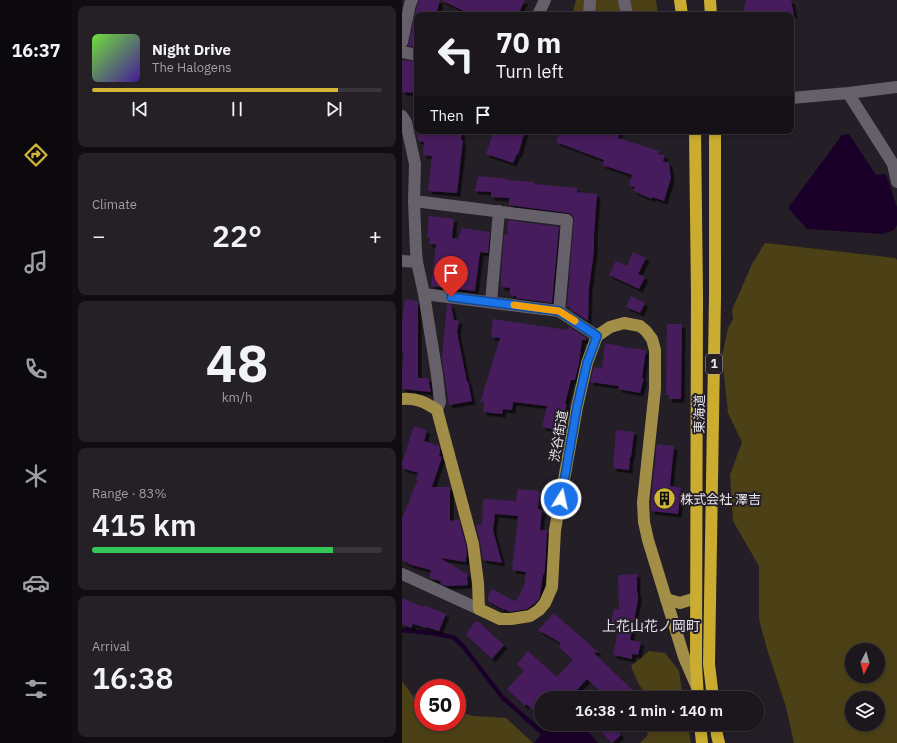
<!DOCTYPE html>
<html lang="en">
<head>
<meta charset="utf-8">
<style>
	:root { --surface:#1b171d; --page:#242026; --text:#f1f3f6; --muted:#a09fa4; --line:#39363b; --accent:#d4b635 }
	body { margin:0; font-family:"IBM Plex Sans","Noto Sans JP",sans-serif; background:var(--page); color:var(--text); height:100vh; display:flex; flex-direction:column; font-size:15px; white-space:nowrap }
	* { box-sizing:border-box; margin:0 }
	p { font-size:13px; color:var(--muted) }
	.icon { flex:none; width:22px; height:22px; fill:none; stroke:currentColor; stroke-width:2; stroke-linecap:round; stroke-linejoin:round }
	.map { position:relative; flex:1; overflow:hidden }
	.sheet { display:flex; flex-direction:column; gap:6px; padding:6px; background:#0f0d10; width:330px }
	.sheet>* { flex:none }
	.top-card { position:absolute; left:12px; top:12px; width:380px; height:122px; border-radius:8px; box-shadow:0 2px 6px #0003,0 0 0 1px var(--line); background:#1b171d; color:var(--text); overflow:hidden }
	.needle { width:26px; rotate:186deg }
	.tools { position:absolute; left:443px; top:643px; display:grid; gap:8px }
	.tools a { display:grid; place-items:center; width:40px; height:40px; border-radius:50%; background:var(--surface); box-shadow:0 2px 6px #0003,0 0 0 1px var(--line); font-size:20px }
	.speed { position:absolute; left:12px; top:679px; display:flex; gap:8px; font-size:20px; font-weight:700; text-align:center }
	.speed>* { display:grid; place-content:center; width:52px; height:52px; border-radius:50%; background:var(--surface); box-shadow:0 2px 6px #0003,0 0 0 1px var(--line); line-height:1 }
	.speed .limit { border:6px solid #d22; background:#fff; color:#111 }
	.pin { position:absolute; display:grid; place-items:center; width:34px; height:34px; color:#fff; margin:-41px -17px; border-radius:50% 50% 50% 0; rotate:-45deg; box-shadow:0 0 4px #0007 }
	.pin .icon { rotate:45deg }
	.me { position:absolute; width:44px; margin:-22px; rotate:10deg; stroke-linejoin:round; filter:drop-shadow(0 0 3px #0008) }
	.turn { display:flex; align-items:center; gap:14px; height:84px; padding:0 16px; font-size:18px }
	.turn .icon { width:52px; height:52px; stroke-width:2.5 }
	.turn b { display:block; font-size:28px; line-height:34px }
	.then { display:flex; align-items:center; height:38px; padding:0 16px; background:#0003; gap:8px; font-size:15px }
	.big { font-size:30px; font-weight:600; line-height:1.1 }
	.sheet .widget { flex:1; display:flex; flex-direction:column; justify-content:center; gap:6px; min-width:0; padding:0 14px; border-radius:8px; background:var(--page) }
	.sheet .dial { align-items:center; gap:0 }
	.dial b { font-size:52px; line-height:1 }
	.song { display:flex; align-items:center; gap:12px }
	.cover { width:48px; height:48px; border-radius:6px; background:linear-gradient(135deg,hsl(100 70% 55%),hsl(260 70% 35%)) }
	.played { height:4px; border-radius:2px; background:linear-gradient(90deg,var(--accent) 85%,var(--line) 85%) }
	.keys { display:flex; justify-content:space-around; direction:ltr }
	.heat { display:flex; justify-content:space-between; align-items:center; font-size:22px; direction:ltr }
	.charge { height:6px; border-radius:3px; background:linear-gradient(90deg,#34c759 83%,var(--line) 0) }
	.trip { position:absolute; left:132px; top:691px; width:230px; height:40px; border-radius:20px; background:var(--surface); box-shadow:0 2px 6px #0003,0 0 0 1px var(--line); font-weight:600; line-height:40px; text-align:center }
	main { display:flex; flex:1; min-height:0 }
	.tab-bar { display:flex; flex-direction:column; width:72px; justify-content:space-around; align-items:center; background:#0b090c; color:var(--muted) }
	.tab-bar .icon { width:28px; height:28px }
	.tab-bar .current { color:var(--accent) }
	.tab-bar b { font-size:18px; color:var(--text) }
	.map>svg:first-child { display:block }
	.green { fill:#4c4116; fill-rule:evenodd }
	.water { fill:#1a0028 }
	.lines { fill:none; stroke-linecap:round; stroke-linejoin:round }
	.stream { stroke:#1a0028; stroke-width:4.5 }
	.building { fill:#461c5c; filter:url(#shadow) }
	.minor { stroke:#656069; stroke-width:12 }
	.major { stroke:#a28e47; stroke-width:12 }
	.highway { stroke:#caad30; stroke-width:12 }
	.route-casing { stroke:#114b97; stroke-width:10 }
	.route { stroke:#1a73e8; stroke-width:7 }
	.slow { stroke:#f59e0b; stroke-width:7 }
	.labels { text-anchor:middle; stroke-width:4; stroke-linejoin:round; paint-order:stroke }
	.shield { fill:#241f27; stroke:#aeaab0; stroke-width:1 }
	.shield-label { font-size:12px; font-weight:bold; fill:#e9e6eb }
	.street-label { font-size:13px; fill:#e9e6eb; stroke:#241f27 }
	.poi-label { font-size:13px; fill:#e9e6eb; stroke:#241f27; text-anchor:start }
	.neighbourhood-label { font-size:14px; fill:#e6dfeb; stroke:#241f27 }
</style>
</head>
<body>
<main>
<nav class="tab-bar">
<b>16:37</b>
<svg class="icon current" aria-label="directions" viewBox="0 0 24 24"><path d="M12 3l9 9-9 9-9-9zM9 14v-3h6M13 9l2 2-2 2"/></svg>
<svg class="icon" aria-label="music" viewBox="0 0 24 24"><path d="M9 18V5l10-2v13"/><circle cx="6" cy="18" r="3"/><circle cx="16" cy="16" r="3"/></svg>
<svg class="icon" aria-label="phone" viewBox="0 0 24 24"><path d="M5 4h4l2 5-3 2q2 4 5 5l2-3 5 2v4C11 20 4 13 5 4z"/></svg>
<svg class="icon" aria-label="climate" viewBox="0 0 24 24"><path d="M12 3v18M4 7l16 10M4 17L20 7"/></svg>
<svg class="icon" aria-label="car" viewBox="0 0 24 24"><path d="M5 17H2v-5l4-1 3-4h7l3 4 3 1v5h-3M9 17h6M6 11h13"/><circle cx="7" cy="17" r="2"/><circle cx="17" cy="17" r="2"/></svg>
<svg class="icon" aria-label="filters" viewBox="0 0 24 24"><path d="M4 7h16M4 17h16"/><circle cx="9" cy="7" r="2"/><circle cx="15" cy="17" r="2"/></svg>
</nav>
<section class="sheet">
<div class="widget">
<div class="song"><i class="cover"></i><div><b>Night Drive</b><p>The Halogens</p></div></div>
<div class="played"></div>
<div class="keys"><svg class="icon" aria-label="previous" viewBox="0 0 24 24"><path d="M18 5L8 12l10 7zM5 5v14"/></svg><svg class="icon" aria-label="pause" viewBox="0 0 24 24"><path d="M8 5v14M16 5v14"/></svg><svg class="icon" aria-label="next" viewBox="0 0 24 24"><path d="M6 5l10 7-10 7zM19 5v14"/></svg></div>
</div>
<div class="widget"><p>Climate</p>
<div class="heat"><a>−</a><b class="big">22°</b><a>+</a></div>
</div>
<div class="widget dial"><b>48</b><p>km/h</p></div>
<div class="widget"><p>Range · 83%</p><b class="big">415 km</b><div class="charge"></div></div>
<div class="widget"><p>Arrival</p><b class="big">16:38</b></div>
</section>
<div class="map">
<svg width="495" height="743" viewBox="0 0 495 743">
	<defs>
		<filter id="shadow"><feDropShadow dx="3.5" dy="3.5" stdDeviation="0" flood-color="#0009"/></filter>
	</defs>
	<rect width="100%" height="100%" fill="#241f27"/>
	<path class="green" d="M174 0H254L256 15H170Z
		M363 243 493 258 495 260V743H392L384 707 365 649 357 619V566L331 521 328 475 340 442 326 413 320 356 326 328 331 319 330 310 350 264ZM450 650H476V676H450ZM450 698H476V724H450Z
		M247 651 263 653 277 671 281 698H247C238 688 234 679 229 666Z
		M0 681 11 696 21 703V722H55V711L71 716 104 718 131 743H0Z
		M248 724H286L289 743H238L245 736Z"/>
	<path class="water" d="M447 134 474 175 484 174 495 207V225L492 230 481 234 405 229 386 208 440 135Z
		M149 724H188L189 725 184 729 196 743H132Z"/>
	<g class="lines">
		<path class="stream" d="M0 630 29 633 51 637 61 646 100 697 145 737"/>
	</g>
	<path class="building" d="M17 0H38L34 15H15V47L6 46 15 6Z
		M39 0H123L116 15H70Z
		M344 0H389L392 15H343L342 8Z
		M0 60 15 62V93L0 92Z
		M14 131H60L59 140H61L55 193 26 191 30 156 21 155 22 142 16 141Z
		M92 131H123L116 155 115 154 111 163 84 154Z
		M158 131H218L216 138 257 151 256 154 263 155 261 161 267 163 269 178 262 201 250 197V199L231 191 233 187 227 185 230 175 200 165 202 160 154 142Z
		M77 176 106 179 105 180 132 182V184L175 188V192L195 194 192 235V251L187 288 186 321 168 309 169 307 165 306 172 221V217L169 214 166 213 107 205V198L89 197V192L72 191Z
		M27 216 52 219 50 238 56 239 60 228 88 232 86 253 78 252 73 291 29 286 34 244H27L28 237H25Z
		M106 220 157 227 150 303 114 298V296L108 295V288L99 287V278L102 234 105 235Z
		M231 252 244 258 236 274 243 277 237 289 207 275 214 261 225 266Z
		M229 296 243 303 238 313 224 307Z
		M3 299 16 301V378H26L29 392 0 389V367L2 353H0V321Z
		M45 304 49 305 52 320H57L55 332 65 382 66 381 70 401 47 405 40 359Z
		M91 319 166 330V326L184 338V340H180L177 363 173 380H169L163 404H165L158 431 140 427 145 406 111 402 110 410 101 409 100 414 81 412 82 402 78 403 98 338 89 337Z
		M265 324H280L279 399H267V395H264Z
		M203 343 220 346 219 347 244 350 240 378H242L238 393 216 389 217 386 188 382 192 367 200 368Z
		M12 426 25 430 22 441 37 446 38 451 37 456 40 457 30 487H48V521L57 519 64 545 65 557H64V562L38 558 65 574 66 585 47 586H44L38 583 39 581 27 578 29 570 9 565 0 560V517L9 498 8 497 16 480H14L16 473 0 468V462Z
		M214 430 232 432 229 457H228L227 470 211 468Z
		M255 444 272 446 268 486 279 488 276 514 249 511V502Z
		M116 489 138 491 136 509 140 510 138 530H145L143 568 142 575H141L138 595 137 599 132 604 125 609 107 612 103 609 102 610 86 601V596L90 589 112 601 113 600 114 601 122 586 124 572 110 570 116 516 93 514 91 530 100 563 81 560 78 542 74 525H80L81 499 114 501Z
		M235 574V593H236V600L228 640 239 642 236 655 230 654V659L211 655 216 630 208 628 212 609H217L216 575Z
		M0 598 21 607 22 605 44 614 37 631 24 627V628L11 624 9 628 0 624Z
		M152 613 197 653 191 652 239 698H205L185 679 168 698H139V717L124 704 123 706 105 689 122 671 115 664 126 651 155 677 171 660 157 647 159 643 136 630Z
		M73 621 78 623 102 645 90 659 64 635Z
		M192 724H209L219 735 210 743Z"/>
	<g class="lines">
		<path class="minor" d="M222 0 225 15
			M136 15 143 0
			M187 15 188 0
			M0 42 8 4 10 0
			M0 52 15 55
			M446 93 491 164 495 182
			M389 98 446 93 495 87
			M0 116 4 122 13 164 12 201 14 251 15 262 22 294 35 375 38 402 35 410
			M12 201 165 220 157 311 195 336
			M0 261 15 262
			M22 294 157 311
			M89 302 97 211
			M0 574 77 609"/>
		<path class="major" d="M0 399C15 398 23 402 35 410L71 544 76 583 77 609 98 619H109L128 616 137 610 143 603 150 587 153 530 175 407 185 363 195 336 208 327 222 323 238 326 244 331 250 339 253 350V389L241 502 242 522 246 540 282 657 295 687
			M264 599 278 603 294 598"/>
		<path class="highway" d="M278 0 280 15
			M308 0 309 15
			M293 131 295 295 294 665 296 698
			M311 698 307 664 313 297V131
			M298 724 300 743
			M314 724 315 735 317 743"/>
	</g>
	<g class="lines">
		<defs>
			<path id="route" d="M49 297 157 311 195 336 185 363 175 407 159 499"/>
		</defs>
		<use href="#route" class="route-casing"/>
		<use href="#route" class="route"/>
		<path class="slow" d="M112 305 157 311 173 321"/>
	</g>
	<defs>
		<symbol id="building-disc" viewBox="-11 -11 22 22"><circle r="9.5" fill="#d4b635" stroke="#241f27"/><path d="M-4-6H4V6H1V3H-1V6H-4ZM-2.5-4.3h1.7v1.8h-1.7ZM.8-4.3h1.7v1.8H.8ZM-2.5-1h1.7V.8h-1.7ZM.8-1h1.7V.8H.8Z" fill="#111"/></symbol>
	</defs>
	<g fill-rule="evenodd">
		<use href="#building-disc" x="250" y="486" width="25" height="25"/>
	</g>
	<g class="labels">
		<rect class="shield" x="304" y="354" width="16" height="20" rx="3"/>
		<g class="shield-label">
			<text x="312" y="368">1</text>
		</g>
		<g class="street-label">
			<text transform="translate(297 414) rotate(-89)" y="5">東海道</text>
			<text transform="translate(156 436) rotate(-80)" y="5">渋谷街道</text>
		</g>
		<g class="poi-label">
			<text x="278" y="504">株式会社 澤吉</text>
		</g>
		<g class="neighbourhood-label">
			<text x="249" y="631">上花山花ノ岡町</text>
		</g>
	</g>
</svg>
<div class="tools">
<a><svg class="needle" viewBox="-14 -14 28 28"><path d="M0-13l5 13h-10z" fill="#e53935"/><path d="M0 13l5-13h-10z" fill="#a09fa4"/></svg></a>
<a><svg class="icon" aria-label="layers" viewBox="0 0 24 24"><path d="M12 4l9 5-9 5-9-5zM3 14l9 5 9-5"/></svg></a>
</div>
<div class="speed"><div class="limit">50</div></div>
<div class="pin" style="left:49px;top:297px;background:#d93025"><svg class="icon" aria-label="arrive" viewBox="0 0 24 24"><path d="M6 21V4h12l-3 4 3 4H6"/></svg></div>
<svg class="me" style="left:159px;top:499px" viewBox="-20 -20 40 40"><circle r="17" fill="#1a73e8" stroke="#fff" stroke-width="3"/><path d="M0-11L8 9 0 5-8 9z" fill="#fff"/></svg>
<div class="trip">16:38 · 1 min · 140 m</div>
<div class="top-card">
<div class="turn"><svg class="icon" aria-label="left" viewBox="0 0 24 24"><path d="M17 20v-9H6M10 6l-5 5 5 5"/></svg><div><b>70 m</b>Turn left</div></div>
<div class="then">Then<svg class="icon" aria-label="arrive" viewBox="0 0 24 24"><path d="M6 21V4h12l-3 4 3 4H6"/></svg></div>
</div>
</div>
</main>
</body>
</html>
